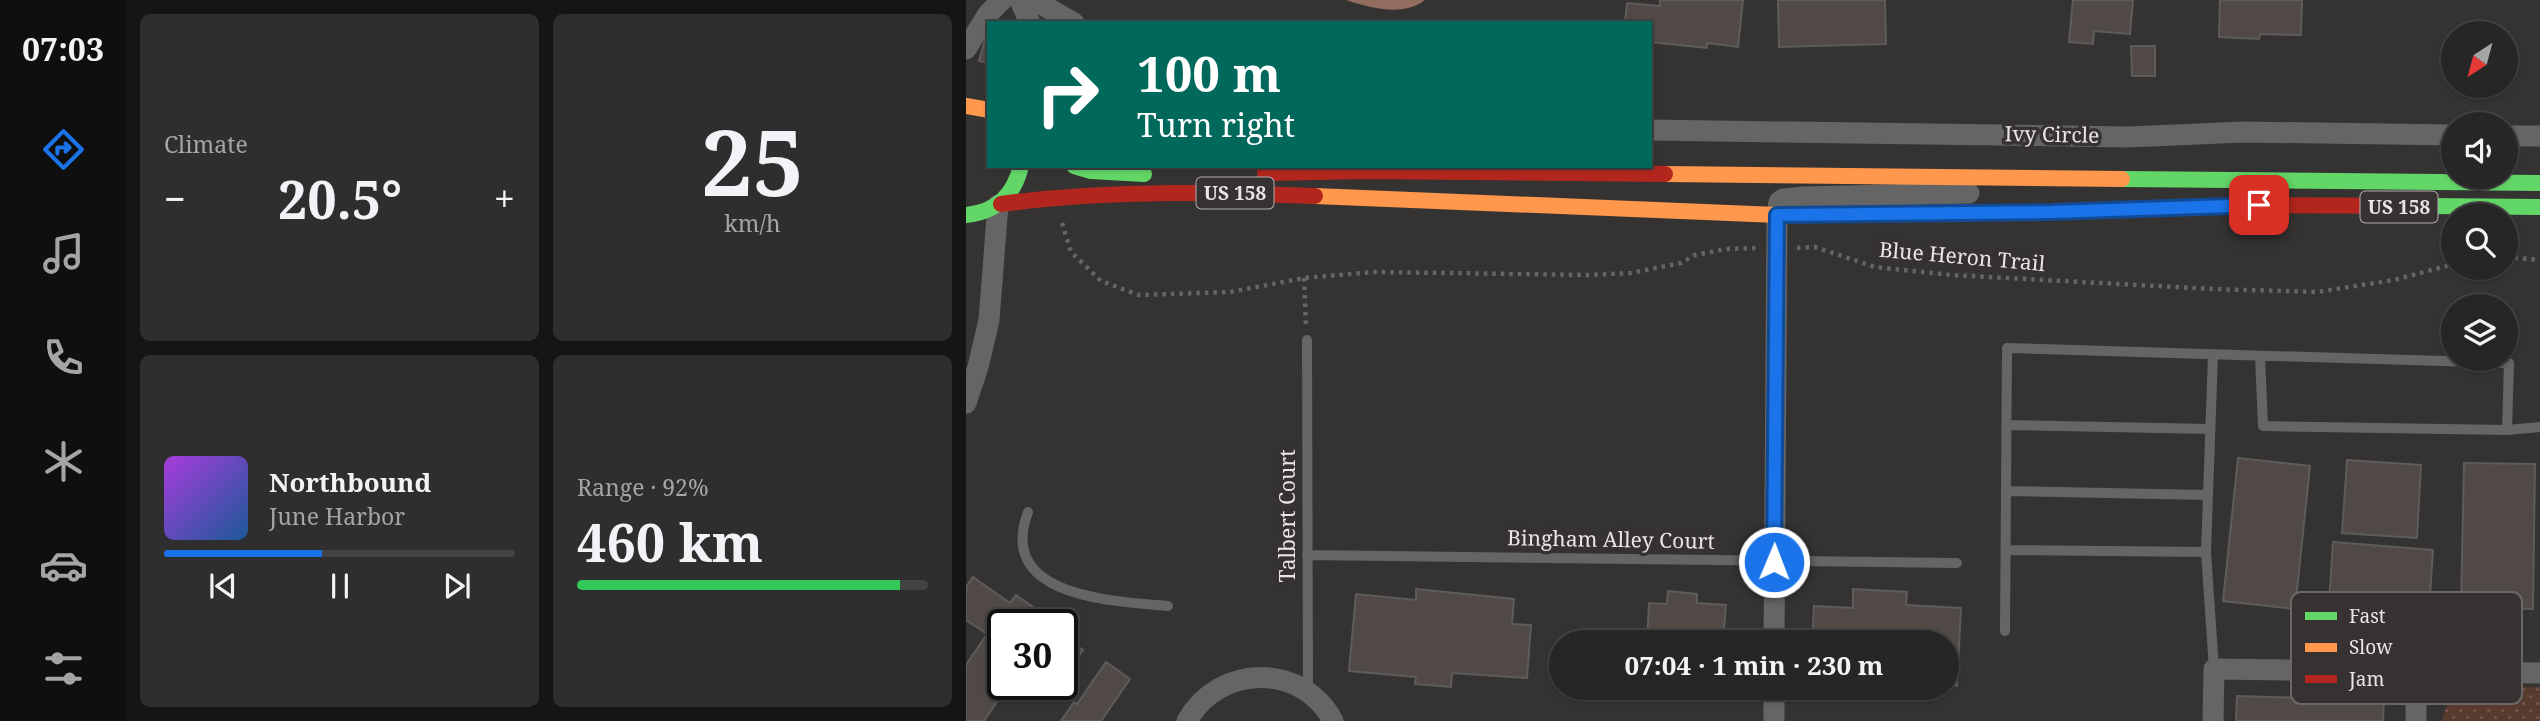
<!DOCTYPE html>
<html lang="en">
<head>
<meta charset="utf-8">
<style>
	:root { --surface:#272626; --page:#2f2e2e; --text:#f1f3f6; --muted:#a4a5a7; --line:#434343; --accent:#1a73e8 }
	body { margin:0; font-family:"Noto Serif",serif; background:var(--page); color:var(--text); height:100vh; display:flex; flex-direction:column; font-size:26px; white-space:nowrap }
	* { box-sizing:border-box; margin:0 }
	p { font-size:23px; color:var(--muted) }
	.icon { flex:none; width:38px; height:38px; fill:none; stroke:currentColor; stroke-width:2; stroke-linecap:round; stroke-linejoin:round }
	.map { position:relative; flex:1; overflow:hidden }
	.sheet { display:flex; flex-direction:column; gap:14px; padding:14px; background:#151515; width:840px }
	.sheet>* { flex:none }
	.top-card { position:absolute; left:21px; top:21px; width:665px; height:147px; border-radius:0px; box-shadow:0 2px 5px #0004,0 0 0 2px var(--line); background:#00695c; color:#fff; overflow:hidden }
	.needle { width:46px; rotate:216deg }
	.buttons { position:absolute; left:1475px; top:21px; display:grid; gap:14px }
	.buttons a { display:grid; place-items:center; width:77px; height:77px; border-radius:50%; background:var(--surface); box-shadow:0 2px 5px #0004,0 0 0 2px var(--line); font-size:35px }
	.speed { position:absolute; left:21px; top:609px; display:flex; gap:14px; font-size:35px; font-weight:700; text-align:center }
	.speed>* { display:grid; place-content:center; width:91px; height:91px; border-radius:50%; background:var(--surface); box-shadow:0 2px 5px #0004,0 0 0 2px var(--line); line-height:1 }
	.speed .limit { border:4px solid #111; border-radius:10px; background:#fff; color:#111 }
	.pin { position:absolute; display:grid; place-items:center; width:60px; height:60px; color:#fff; margin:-30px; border-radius:14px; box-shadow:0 4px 10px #0006 }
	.me { position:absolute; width:77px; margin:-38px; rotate:1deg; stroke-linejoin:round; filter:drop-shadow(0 0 5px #0008) }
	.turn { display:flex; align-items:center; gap:24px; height:147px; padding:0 35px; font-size:32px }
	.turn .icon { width:91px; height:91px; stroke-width:2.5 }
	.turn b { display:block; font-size:49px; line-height:60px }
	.big { font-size:52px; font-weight:700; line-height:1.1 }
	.sheet .card { flex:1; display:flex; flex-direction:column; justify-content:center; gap:10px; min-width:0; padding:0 24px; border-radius:10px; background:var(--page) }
	.sheet .dial { align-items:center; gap:0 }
	.dial b { font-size:91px; line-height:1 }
	.song { display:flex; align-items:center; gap:21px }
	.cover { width:84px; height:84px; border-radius:10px; background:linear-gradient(135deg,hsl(280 70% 55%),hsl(210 70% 35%)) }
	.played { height:7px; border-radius:4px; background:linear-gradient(90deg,var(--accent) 45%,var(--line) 45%) }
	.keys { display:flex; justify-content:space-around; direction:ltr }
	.heat { display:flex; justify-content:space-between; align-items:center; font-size:38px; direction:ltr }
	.charge { height:10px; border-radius:5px; background:linear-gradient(90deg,#34c759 92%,var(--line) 0) }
	.sheet .tiles { flex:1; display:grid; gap:14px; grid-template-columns:repeat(2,1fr) }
	.trip { position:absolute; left:583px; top:630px; width:410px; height:70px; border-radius:35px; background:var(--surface); box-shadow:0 2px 5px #0004,0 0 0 2px var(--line); font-weight:700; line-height:70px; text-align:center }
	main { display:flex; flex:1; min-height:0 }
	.tabs { display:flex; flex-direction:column; width:126px; justify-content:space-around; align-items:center; background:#100f0f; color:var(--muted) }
	.tabs .icon { width:49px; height:49px }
	.tabs .on { color:var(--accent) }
	.tabs b { font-size:32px; color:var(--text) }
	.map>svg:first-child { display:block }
	.grass { fill:url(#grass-dots) }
	.water { fill:#926c5e }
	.building { fill:#514946; stroke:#5d5c5c; stroke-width:2 }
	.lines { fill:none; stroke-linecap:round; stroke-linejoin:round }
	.path { stroke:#646564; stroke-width:4.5; stroke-dasharray:3.5 5; stroke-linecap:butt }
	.lane { stroke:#656565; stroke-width:10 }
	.street { stroke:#656565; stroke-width:21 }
	.fast { stroke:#63d668; stroke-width:16 }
	.slow { stroke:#ff974d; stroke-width:16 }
	.jam { stroke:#b3261e; stroke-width:16 }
	.route-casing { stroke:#114b97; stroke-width:18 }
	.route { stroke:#1a73e8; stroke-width:12 }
	.labels { text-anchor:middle; stroke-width:7; stroke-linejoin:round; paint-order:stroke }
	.shield { fill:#353231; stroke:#b2afaf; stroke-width:2 }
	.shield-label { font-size:19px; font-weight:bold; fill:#e7e5e5 }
	.street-label { font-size:21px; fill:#e7e5e5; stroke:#353231 }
	.key { fill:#353231; stroke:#6a6867; stroke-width:2 }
	.key-label { font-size:19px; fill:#e7e5e5 }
</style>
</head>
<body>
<main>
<nav class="tabs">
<b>07:03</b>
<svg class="icon on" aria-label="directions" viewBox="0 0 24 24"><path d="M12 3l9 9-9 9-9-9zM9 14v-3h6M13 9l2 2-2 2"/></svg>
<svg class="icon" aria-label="music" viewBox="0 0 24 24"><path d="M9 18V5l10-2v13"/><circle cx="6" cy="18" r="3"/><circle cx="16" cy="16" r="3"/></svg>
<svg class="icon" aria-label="phone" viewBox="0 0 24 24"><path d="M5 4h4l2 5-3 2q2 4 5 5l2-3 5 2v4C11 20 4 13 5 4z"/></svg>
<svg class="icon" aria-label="climate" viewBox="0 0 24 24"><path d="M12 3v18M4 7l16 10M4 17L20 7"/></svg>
<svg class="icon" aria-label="car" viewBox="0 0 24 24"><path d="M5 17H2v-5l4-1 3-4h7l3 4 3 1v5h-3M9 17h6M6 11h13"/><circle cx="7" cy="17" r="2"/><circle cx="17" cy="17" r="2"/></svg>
<svg class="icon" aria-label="filters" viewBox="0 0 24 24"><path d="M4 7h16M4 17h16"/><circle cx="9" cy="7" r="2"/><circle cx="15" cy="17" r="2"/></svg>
</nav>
<section class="sheet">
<div class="tiles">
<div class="card"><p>Climate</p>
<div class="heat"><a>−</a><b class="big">20.5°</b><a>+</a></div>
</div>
<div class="card dial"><b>25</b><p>km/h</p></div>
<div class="card">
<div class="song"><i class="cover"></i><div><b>Northbound</b><p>June Harbor</p></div></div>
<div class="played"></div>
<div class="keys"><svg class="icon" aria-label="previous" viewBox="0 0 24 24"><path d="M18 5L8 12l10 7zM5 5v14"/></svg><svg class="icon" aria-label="pause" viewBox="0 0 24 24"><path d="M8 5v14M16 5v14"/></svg><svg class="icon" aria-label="next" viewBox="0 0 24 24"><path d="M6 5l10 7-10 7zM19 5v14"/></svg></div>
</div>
<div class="card"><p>Range · 92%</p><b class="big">460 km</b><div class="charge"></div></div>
</div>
</section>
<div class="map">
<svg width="1574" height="721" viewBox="0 0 1574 721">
	<defs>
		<pattern id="grass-dots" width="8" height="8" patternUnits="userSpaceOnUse" patternTransform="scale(1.75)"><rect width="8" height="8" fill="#593a2e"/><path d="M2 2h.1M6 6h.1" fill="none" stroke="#71564c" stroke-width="1.8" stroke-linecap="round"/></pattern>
	</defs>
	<rect width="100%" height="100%" fill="#343332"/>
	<path class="grass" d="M1503 687H1574V721H1476C1479 704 1487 694 1503 687Z"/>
	<path class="water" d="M380 0H459C437 17 404 8 380 0Z"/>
	<path class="building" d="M694 0H777L772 47 741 43V48L684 42V23H659L661 3 694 6Z
		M812 0H919L920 44 813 47Z
		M1107 0H1167L1164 34 1128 31 1127 44 1103 42Z
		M1254 0H1336L1335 35 1294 34 1293 39 1253 37Z
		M22 29H23V63L13 61Z
		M1165 46H1189V76H1166Z
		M1272 458 1344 466 1329 609 1257 601Z
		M1381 460 1455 465 1451 538 1376 533Z
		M1498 463 1569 464 1567 609 1495 607Z
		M1367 542 1467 550 1463 612 1363 604Z
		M7 577 44 603 50 595 87 621 84 625H37V684H43L18 721H0V665L21 634 0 620V587Z
		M7 577 44 603 50 595 87 621 84 625H37V684H43L18 721H0V665L21 634 0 620V587Z
		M450 589 548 599 546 624 565 625 561 678 486 673 485 687 449 684 450 677 383 671 390 594 450 600Z
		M887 589 941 592 940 605 995 608 991 686 980 685V642H846L848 606 887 608Z
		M702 591 731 594V603L760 605 757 642H761H681L683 603 701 604Z
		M96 636 117 650 96 681Z
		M96 636 117 650 96 681Z
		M140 662 164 679 135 721H95L108 702 111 704Z
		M140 662 164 679 135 721H95L108 702 111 704Z
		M844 688H947V693Z
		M1271 696 1418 700 1417 721H1270Z"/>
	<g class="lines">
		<path class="path" d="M96 223 105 252 135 281 173 295 264 292 338 278 407 272 624 275 665 273 715 263 729 255 760 249 791 248
			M831 248 849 247 909 267 985 275 1247 289 1351 292 1428 280 1488 264
			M1540 257 1574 260
			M338 278 340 326"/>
		<path class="lane" d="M341 340 342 692
			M1294 356 1297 426 1541 430 1574 427
			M1041 425 1244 429
			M1040 491 1242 495
			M62 512C30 598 148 601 202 606
			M1040 550 1240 552 1247 355
			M1240 552 1248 669
			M341 555 991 563
			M1039 631 1041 348 1543 363 1541 430"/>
		<path class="street" d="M54 0 64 23
			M68 0 108 23
			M0 49 22 14 36 0
			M684 130 1162 137 1278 132 1488 135
			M1540 136H1574
			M0 403 12 367 23 320 32 205
			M808 642 811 215 813 202 817 199 837 197 1003 193
			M808 688V721
			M221 721C253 664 336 662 367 721
			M1247 721 1248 669 1574 673
			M1450 721V672"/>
		<path class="fast" d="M108 166 125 171 178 174
			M1156 179 1574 183
			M1463 206 1574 207
			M0 215C31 212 48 195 55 166"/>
		<path class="slow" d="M0 106 23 110
			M699 174 1156 179
			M349 196 811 215 862 214"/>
		<path class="jam" d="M299 173 397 171 699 174
			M35 204C139 190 245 192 349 196
			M862 214 1085 212 1293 205 1463 206"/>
	</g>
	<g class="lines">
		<defs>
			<path id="route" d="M808 562 811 215 1085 212 1293 205"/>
		</defs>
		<use href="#route" class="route-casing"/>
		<use href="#route" class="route"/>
	</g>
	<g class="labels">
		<g class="shield">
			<rect x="230.5" y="177.5" width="77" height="31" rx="5"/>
			<rect x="1394.5" y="191.5" width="77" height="31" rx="5"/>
		</g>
		<g class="shield-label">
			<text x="269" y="200">US 158</text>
			<text x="1433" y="214">US 158</text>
		</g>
		<g class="street-label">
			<text transform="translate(1086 135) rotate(1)" y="7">Ivy Circle</text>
			<text transform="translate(996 257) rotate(5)" y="7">Blue Heron Trail</text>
			<text transform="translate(322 516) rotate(-90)" y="7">Talbert Court</text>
			<text transform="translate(645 540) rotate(1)" y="7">Bingham Alley Court</text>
		</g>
	</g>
	<rect x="1325" y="592" width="231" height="112" rx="10" class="key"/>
	<rect x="1339" y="612" width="32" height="8" fill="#63d668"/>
	<rect x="1339" y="643" width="32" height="9" fill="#ff974d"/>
	<rect x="1339" y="675" width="32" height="8" fill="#b3261e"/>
	<g class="key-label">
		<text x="1383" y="623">Fast</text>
		<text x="1383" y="654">Slow</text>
		<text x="1383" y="686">Jam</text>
	</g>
</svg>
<div class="buttons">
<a><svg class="needle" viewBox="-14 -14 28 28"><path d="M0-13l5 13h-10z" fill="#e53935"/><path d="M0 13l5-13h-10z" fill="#a4a5a7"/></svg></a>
<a><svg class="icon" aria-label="sound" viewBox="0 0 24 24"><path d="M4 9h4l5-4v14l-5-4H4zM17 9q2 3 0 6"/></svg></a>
<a><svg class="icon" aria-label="search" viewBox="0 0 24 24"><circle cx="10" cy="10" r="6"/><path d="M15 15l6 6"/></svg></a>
<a><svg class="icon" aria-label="layers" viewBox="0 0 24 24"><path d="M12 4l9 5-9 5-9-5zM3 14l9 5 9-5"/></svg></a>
</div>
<div class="speed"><div class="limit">30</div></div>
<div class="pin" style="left:1293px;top:205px;background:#d93025"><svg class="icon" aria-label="arrive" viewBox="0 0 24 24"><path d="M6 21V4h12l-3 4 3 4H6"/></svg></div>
<svg class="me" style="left:808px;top:562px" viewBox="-20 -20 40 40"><circle r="17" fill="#1a73e8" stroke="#fff" stroke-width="3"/><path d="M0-11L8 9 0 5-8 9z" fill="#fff"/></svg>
<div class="trip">07:04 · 1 min · 230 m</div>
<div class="top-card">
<div class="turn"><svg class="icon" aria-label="right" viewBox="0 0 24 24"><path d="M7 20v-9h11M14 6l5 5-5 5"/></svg><div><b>100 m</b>Turn right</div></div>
</div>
</div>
</main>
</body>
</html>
